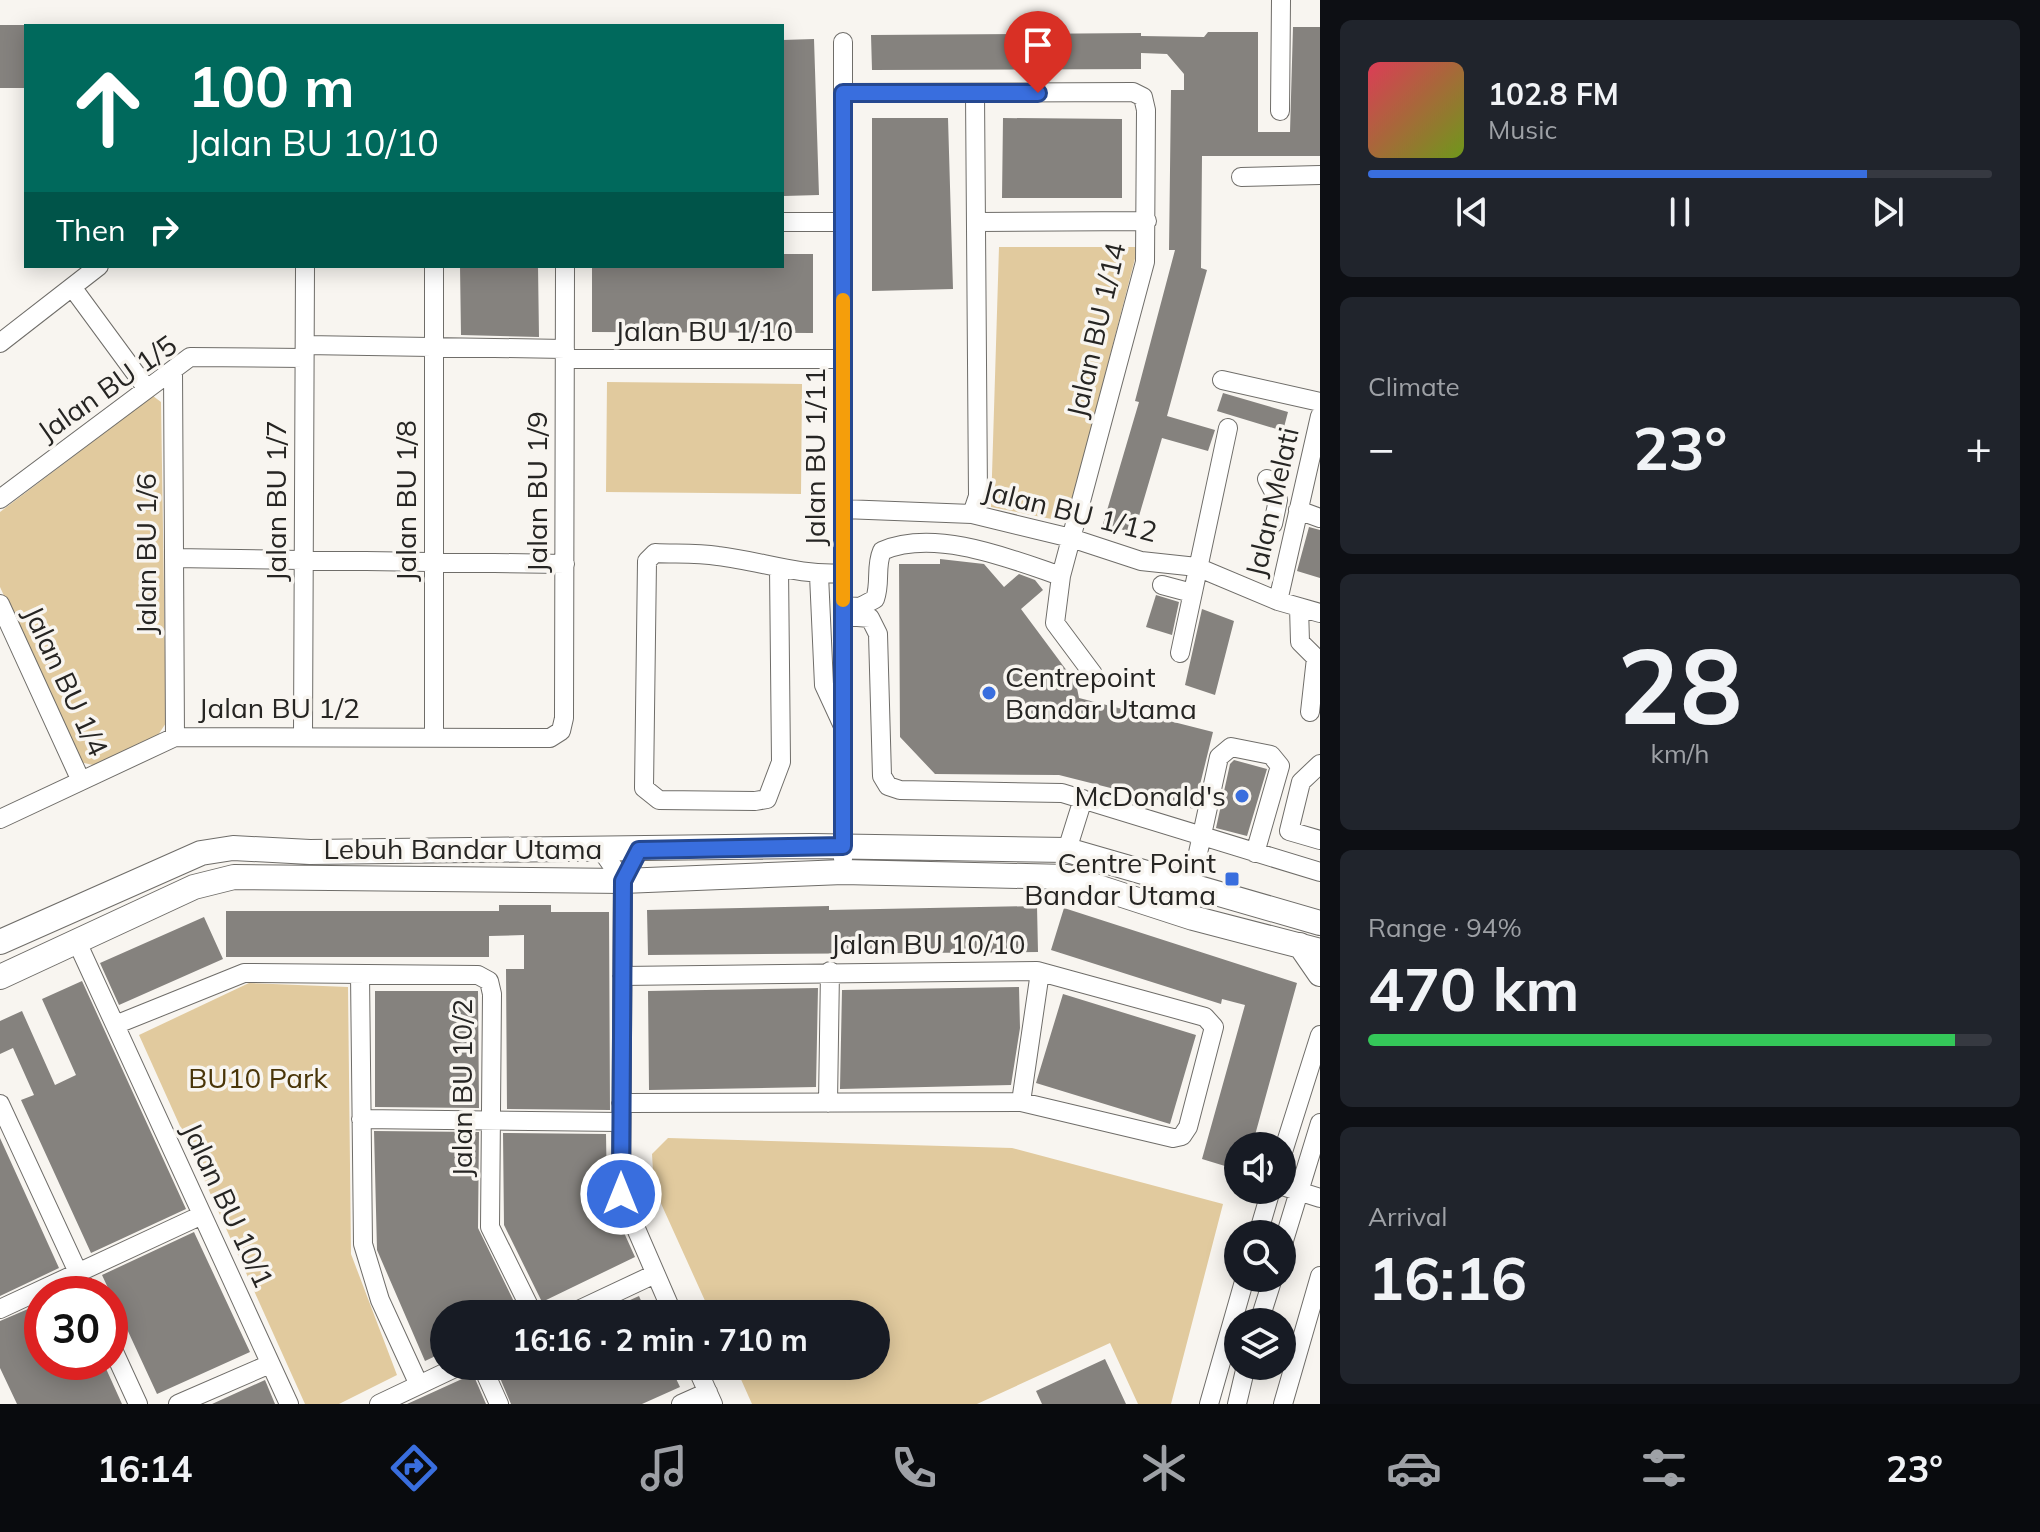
<!DOCTYPE html>
<html lang="en">
<head>
<meta charset="utf-8">
<style>
	:root { --surface:#171b24; --page:#20242c; --text:#f1f3f6; --muted:#9ea1a6; --line:#363941; --accent:#396ede }
	body { margin:0; font-family:Mulish,sans-serif; background:var(--page); color:var(--text); height:100vh; display:flex; flex-direction:column; font-size:30px; white-space:nowrap }
	* { box-sizing:border-box; margin:0 }
	p { font-size:26px; color:var(--muted) }
	.icon { flex:none; width:44px; height:44px; fill:none; stroke:currentColor; stroke-width:2; stroke-linecap:round; stroke-linejoin:round }
	.map { position:relative; flex:1; overflow:hidden }
	.drawer { display:flex; flex-direction:column; gap:20px; padding:20px; background:#0d0f14; width:720px }
	.drawer>* { flex:none }
	.guide { position:absolute; left:24px; top:24px; width:760px; height:244px; border-radius:0px; box-shadow:0 4px 20px #0003; background:#00695c; color:#fff; overflow:hidden }
	.controls { position:absolute; left:1224px; top:1132px; display:grid; gap:16px }
	.controls a { display:grid; place-items:center; width:72px; height:72px; border-radius:50%; background:var(--surface); box-shadow:0 4px 20px #0003; font-size:40px }
	.speed { position:absolute; left:24px; top:1276px; display:flex; gap:16px; font-size:40px; font-weight:700; text-align:center }
	.speed>* { display:grid; place-content:center; width:104px; height:104px; border-radius:50%; background:var(--surface); box-shadow:0 4px 20px #0003; line-height:1 }
	.speed .limit { border:12px solid #d22; background:#fff; color:#111 }
	.pin { position:absolute; display:grid; place-items:center; width:68px; height:68px; color:#fff; margin:-82px -34px; border-radius:50% 50% 50% 0; rotate:-45deg; box-shadow:0 0 8px #0007 }
	.pin .icon { rotate:45deg }
	.me { position:absolute; width:88px; margin:-44px; rotate:0deg; stroke-linejoin:round; filter:drop-shadow(0 0 6px #0008) }
	.turn { display:flex; align-items:center; gap:28px; height:168px; padding:0 32px; font-size:36px }
	.turn .icon { width:104px; height:104px; stroke-width:2.5 }
	.turn b { display:block; font-size:56px; line-height:68px }
	.then { display:flex; align-items:center; height:76px; padding:0 32px; background:#0003; gap:16px; font-size:30px }
	.big { font-size:60px; font-weight:700; line-height:1.1 }
	.drawer .widget { flex:1; display:flex; flex-direction:column; justify-content:center; gap:12px; min-width:0; padding:0 28px; border-radius:12px; background:var(--page) }
	.drawer .dial { align-items:center; gap:0 }
	.dial b { font-size:104px; line-height:1 }
	.song { display:flex; align-items:center; gap:24px }
	.cover { width:96px; height:96px; border-radius:12px; background:linear-gradient(135deg,hsl(350 70% 55%),hsl(80 70% 35%)) }
	.played { height:8px; border-radius:4px; background:linear-gradient(90deg,var(--accent) 80%,var(--line) 80%) }
	.keys { display:flex; justify-content:space-around; direction:ltr }
	.heat { display:flex; justify-content:space-between; align-items:center; font-size:44px; direction:ltr }
	.charge { height:12px; border-radius:6px; background:linear-gradient(90deg,#34c759 94%,var(--line) 0) }
	.trip { position:absolute; left:430px; top:1300px; width:460px; height:80px; border-radius:40px; background:var(--surface); box-shadow:0 4px 20px #0003; font-weight:700; line-height:80px; text-align:center }
	.tab-bar { display:flex; height:128px; justify-content:space-around; align-items:center; background:#090b0e; color:var(--muted) }
	.tab-bar .icon { width:56px; height:56px }
	.tab-bar .selected { color:var(--accent) }
	.tab-bar b { font-size:36px; color:var(--text) }
	main { display:flex; flex:1; min-height:0 }
	.map>svg:first-child { display:block }
	.green { fill:#e1ca9e }
	.building { fill:#85827e }
	.lines { fill:none; stroke-linecap:round; stroke-linejoin:round }
	.minor-casing { stroke:#6f6d69; stroke-width:20 }
	.major-casing { stroke:#6f6d69; stroke-width:26 }
	.minor { stroke:#fff; stroke-width:18 }
	.major { stroke:#fff; stroke-width:24 }
	.route-casing { stroke:#254890; stroke-width:20 }
	.route { stroke:#396ede; stroke-width:14 }
	.slow { stroke:#f59e0b; stroke-width:14 }
	.poi-dot { fill:#396ede; stroke:#f8f5f0; stroke-width:3 }
	.labels { text-anchor:middle; stroke-width:7; stroke-linejoin:round; paint-order:stroke }
	.street-label { font-size:28px; fill:#262523; stroke:#f8f5f0 }
	.poi-label { font-size:28px; fill:#262523; stroke:#f8f5f0; text-anchor:end }
	.park-label { font-size:28px; fill:#493508; stroke:#f8f5f0 }
</style>
</head>
<body>
<main>
<div class="map">
<svg width="1320" height="1404" viewBox="0 0 1320 1404">
	<rect width="100%" height="100%" fill="#f8f5f0"/>
	<path class="green" d="M999 247H1138L1067 522 991 507Z
		M607 382 802 384 801 494 606 492Z
		M153 396 161 402 166 723 158 735 97 766 80 762 0 587V512Z
		M249 983 348 987 351 1254 397 1375 339 1404H305L139 1035Z
		M668 1138 1012 1148 1223 1204 1171 1404H1138L1110 1343 977 1404H752L735 1366H876V1314H711L654 1188 652 1154Z"/>
	<path class="building" d="M0 25H26V88H0Z
		M1293 27H1320V156H1202L1201 268 1207 270 1167 416 1215 430 1208 451 1162 438 1134 533 1103 524 1139 402 1135 401 1175 250H1169L1171 90H1184V74L1167 54 1141 53V69L872 70 871 35 1141 33V36L1204 37 1208 32H1258V132H1290Z
		M814 39 819 195 784 196 782 40Z
		M872 118H948L953 289 872 291Z
		M1003 118 1122 119V198H1002Z
		M782 254H813V333L592 332V266H782Z
		M460 266H538L539 337 461 335Z
		M1223 393 1288 412 1283 431 1217 411Z
		M1309 527 1320 530V578L1297 571Z
		M940 559 984 564 1004 587 1019 574 1035 580 1043 590 1021 609 1076 683 1079 698 1213 732 1194 809 1059 775 935 774 900 737 899 564H940Z
		M1156 595 1179 602 1172 635 1146 627Z
		M1202 609 1234 621 1215 695 1185 685Z
		M1234 760 1267 769 1247 836 1216 828 1230 764Z
		M499 905H551V912H609L610 1110 507 1109 506 969H524V935L489 936V957H226V911H499Z
		M829 906V910L1037 906 1038 952 648 955 647 910Z
		M1064 908 1297 983 1252 1146H1238V1170L1202 1159 1245 1005 1222 999 1221 1004 1051 950Z
		M204 917 223 959 119 1005 100 963Z
		M82 981 186 1209 91 1253 21 1100 34 1095 13 1048 0 1054V1021L22 1011 55 1085 76 1075 42 999Z
		M1019 987 1020 1028 1011 1085 840 1089 842 990Z
		M818 988 816 1087 649 1090 648 991Z
		M375 991H478L479 1108 375 1107Z
		M1063 994 1196 1035 1170 1124 1036 1083Z
		M374 1131 479 1132 478 1228 520 1314H444V1352L425 1361 377 1250Z
		M503 1133 606 1134 607 1195 635 1257 542 1302 504 1225Z
		M0 1138 59 1268 0 1296Z
		M194 1232 250 1352 157 1394 102 1275Z
		M639 1296 647 1314H599Z
		M42 1303V1362H103L122 1404H17L0 1368V1321Z
		M1105 1359 1126 1404H1042L1036 1391Z
		M495 1366H670L680 1387 642 1404H511Z
		M473 1374 486 1404H407Z
		M265 1380 275 1404H212Z"/>
	<g class="lines">
		<defs>
			<path id="minor" d="M843 42V859
				M843 93 1133 92 1143 97 1146 110 1145 262 1061 576C1011 559 935 528 882 551 875 567 881 583 875 599L860 607 843 606
				M1280 111 1281 0
				M1241 177 1320 175
				M782 222H843
				M978 222 1147 221
				M434 266V736
				M72 287 147 389
				M0 343 99 266
				M305 345 565 349
				M565 359H843
				M173 370 175 737
				M1222 380 1320 402
				M1267 479 1278 500 1273 524
				M0 499 190 357 304 358
				M843 509 972 514 1071 538 1141 561 1197 567 1278 601 1320 613
				M1298 510 1320 518
				M972 514 978 496 975 93
				M174 558 565 564
				M779 568 781 762 767 799 755 801 659 800 644 788 647 561 655 553C676 554 697 553 718 556 761 561 799 576 843 573
				M819 575 824 685 842 724
				M1061 576 1055 623 1093 674
				M1162 585 1192 593
				M1278 601 1320 416
				M0 604 81 781
				M1299 607 1300 642 1316 658 1310 712
				M845 616 870 618 878 634 882 776 888 786 900 790 1062 793 1320 872
				M1180 653 1228 428
				M303 735 305 266
				M1320 764 1301 782 1289 831 1320 840
				M0 819 175 737 550 738 561 731 564 718 565 266
				M639 850 623 881 621 1194 673 1314
				M1067 850 1083 799
				M602 851 623 881
				M1191 885 1219 757 1231 747 1271 755 1280 766 1255 853
				M77 942 289 1404
				M360 974 363 1244 380 1300 419 1385
				M115 1025 244 973 478 975 489 981 492 994 490 1227 533 1314
				M1021 1102 1040 972
				M621 1103 1021 1102 1173 1138 1182 1136 1188 1127 1214 1027 1205 1017 1037 971 622 976
				M828 1103 830 971
				M0 1104 88 1294
				M361 1119 621 1122
				M1282 1155 1320 1035
				M1282 1186 1320 1198
				M1258 1234 1271 1190
				M1282 1247 1320 1123
				M0 1309 202 1215
				M570 1314 655 1274
				M1259 1322 1273 1278
				M110 1343 138 1404
				M482 1366 499 1404
				M696 1366 713 1404
				M178 1404 270 1364
				M379 1404 459 1366
				M681 1404 708 1392
				M1209 1404 1245 1278
				M1237 1404 1246 1366
				M1283 1404 1320 1276"/>
			<path id="major" d="M0 942 201 853 233 848 310 852 812 846 1067 850 1320 923
				M1300 945 1320 974
				M0 977 194 887 234 877 623 881 843 872 1067 877 1193 918 1320 951"/>
		</defs>
		<use href="#minor" class="minor-casing"/>
		<use href="#major" class="major-casing"/>
		<use href="#minor" class="minor"/>
		<use href="#major" class="major"/>
	</g>
	<g class="lines">
		<defs>
			<path id="route" d="M621 1194 623 881 639 850 843 846V93H1038"/>
		</defs>
		<use href="#route" class="route-casing"/>
		<use href="#route" class="route"/>
		<path class="slow" d="M843 300V600"/>
	</g>
	<g class="poi-dot">
		<circle cx="989" cy="693" r="8"/>
		<circle cx="1242" cy="796" r="8"/>
		<rect x="1224" y="871" width="16" height="16" rx="4"/>
	</g>
	<g class="labels">
		<g class="street-label">
			<text transform="translate(1096 330) rotate(-77)" y="10">Jalan BU 1/14</text>
			<text x="704" y="341">Jalan BU 1/10</text>
			<text transform="translate(107 388) rotate(-35)" y="10">Jalan BU 1/5</text>
			<text transform="translate(815 457) rotate(-90)" y="10">Jalan BU 1/11</text>
			<text transform="translate(537 492) rotate(-90)" y="10">Jalan BU 1/9</text>
			<text transform="translate(276 501) rotate(-90)" y="10">Jalan BU 1/7</text>
			<text transform="translate(406 501) rotate(-90)" y="10">Jalan BU 1/8</text>
			<text transform="translate(1272 502) rotate(-77)" y="10">Jalan Melati</text>
			<text transform="translate(1070 511) rotate(14)" y="10">Jalan BU 1/12</text>
			<text transform="translate(146 554) rotate(-90)" y="10">Jalan BU 1/6</text>
			<text transform="translate(66 681) rotate(65)" y="10">Jalan BU 1/4</text>
			<text x="279" y="718">Jalan BU 1/2</text>
			<text x="463" y="859">Lebuh Bandar Utama</text>
			<text x="928" y="954">Jalan BU 10/10</text>
			<text transform="translate(462 1088) rotate(-90)" y="10">Jalan BU 10/2</text>
			<text transform="translate(228 1205) rotate(65)" y="10">Jalan BU 10/1</text>
		</g>
		<g class="poi-label">
			<text x="1005" y="687" text-anchor="start">Centrepoint<tspan x="1005" dy="32">Bandar Utama</tspan></text>
			<text x="1226" y="806">McDonald's</text>
			<text x="1216" y="873">Centre Point<tspan x="1216" dy="32">Bandar Utama</tspan></text>
		</g>
		<g class="park-label">
			<text x="258" y="1088">BU10 Park</text>
		</g>
	</g>
</svg>
<div class="controls">
<a><svg class="icon" aria-label="sound" viewBox="0 0 24 24"><path d="M4 9h4l5-4v14l-5-4H4zM17 9q2 3 0 6"/></svg></a>
<a><svg class="icon" aria-label="search" viewBox="0 0 24 24"><circle cx="10" cy="10" r="6"/><path d="M15 15l6 6"/></svg></a>
<a><svg class="icon" aria-label="layers" viewBox="0 0 24 24"><path d="M12 4l9 5-9 5-9-5zM3 14l9 5 9-5"/></svg></a>
</div>
<div class="speed"><div class="limit">30</div></div>
<div class="pin" style="left:1038px;top:93px;background:#d93025"><svg class="icon" aria-label="arrive" viewBox="0 0 24 24"><path d="M6 21V4h12l-3 4 3 4H6"/></svg></div>
<svg class="me" style="left:621px;top:1194px" viewBox="-20 -20 40 40"><circle r="17" fill="#396ede" stroke="#fff" stroke-width="3"/><path d="M0-11L8 9 0 5-8 9z" fill="#fff"/></svg>
<div class="trip">16:16 · 2 min · 710 m</div>
<div class="guide">
<div class="turn"><svg class="icon" aria-label="ahead" viewBox="0 0 24 24"><path d="M12 20V5M6 11l6-6 6 6"/></svg><div><b>100 m</b>Jalan BU 10/10</div></div>
<div class="then">Then<svg class="icon" aria-label="right" viewBox="0 0 24 24"><path d="M7 20v-9h11M14 6l5 5-5 5"/></svg></div>
</div>
</div>
<section class="drawer">
<div class="widget">
<div class="song"><i class="cover"></i><div><b>102.8 FM</b><p>Music</p></div></div>
<div class="played"></div>
<div class="keys"><svg class="icon" aria-label="previous" viewBox="0 0 24 24"><path d="M18 5L8 12l10 7zM5 5v14"/></svg><svg class="icon" aria-label="pause" viewBox="0 0 24 24"><path d="M8 5v14M16 5v14"/></svg><svg class="icon" aria-label="next" viewBox="0 0 24 24"><path d="M6 5l10 7-10 7zM19 5v14"/></svg></div>
</div>
<div class="widget"><p>Climate</p>
<div class="heat"><a>−</a><b class="big">23°</b><a>+</a></div>
</div>
<div class="widget dial"><b>28</b><p>km/h</p></div>
<div class="widget"><p>Range · 94%</p><b class="big">470 km</b><div class="charge"></div></div>
<div class="widget"><p>Arrival</p><b class="big">16:16</b></div>
</section>
</main>
<nav class="tab-bar">
<b>16:14</b>
<svg class="icon selected" aria-label="directions" viewBox="0 0 24 24"><path d="M12 3l9 9-9 9-9-9zM9 14v-3h6M13 9l2 2-2 2"/></svg>
<svg class="icon" aria-label="music" viewBox="0 0 24 24"><path d="M9 18V5l10-2v13"/><circle cx="6" cy="18" r="3"/><circle cx="16" cy="16" r="3"/></svg>
<svg class="icon" aria-label="phone" viewBox="0 0 24 24"><path d="M5 4h4l2 5-3 2q2 4 5 5l2-3 5 2v4C11 20 4 13 5 4z"/></svg>
<svg class="icon" aria-label="climate" viewBox="0 0 24 24"><path d="M12 3v18M4 7l16 10M4 17L20 7"/></svg>
<svg class="icon" aria-label="car" viewBox="0 0 24 24"><path d="M5 17H2v-5l4-1 3-4h7l3 4 3 1v5h-3M9 17h6M6 11h13"/><circle cx="7" cy="17" r="2"/><circle cx="17" cy="17" r="2"/></svg>
<svg class="icon" aria-label="filters" viewBox="0 0 24 24"><path d="M4 7h16M4 17h16"/><circle cx="9" cy="7" r="2"/><circle cx="15" cy="17" r="2"/></svg>
<b>23°</b>
</nav>
</body>
</html>
